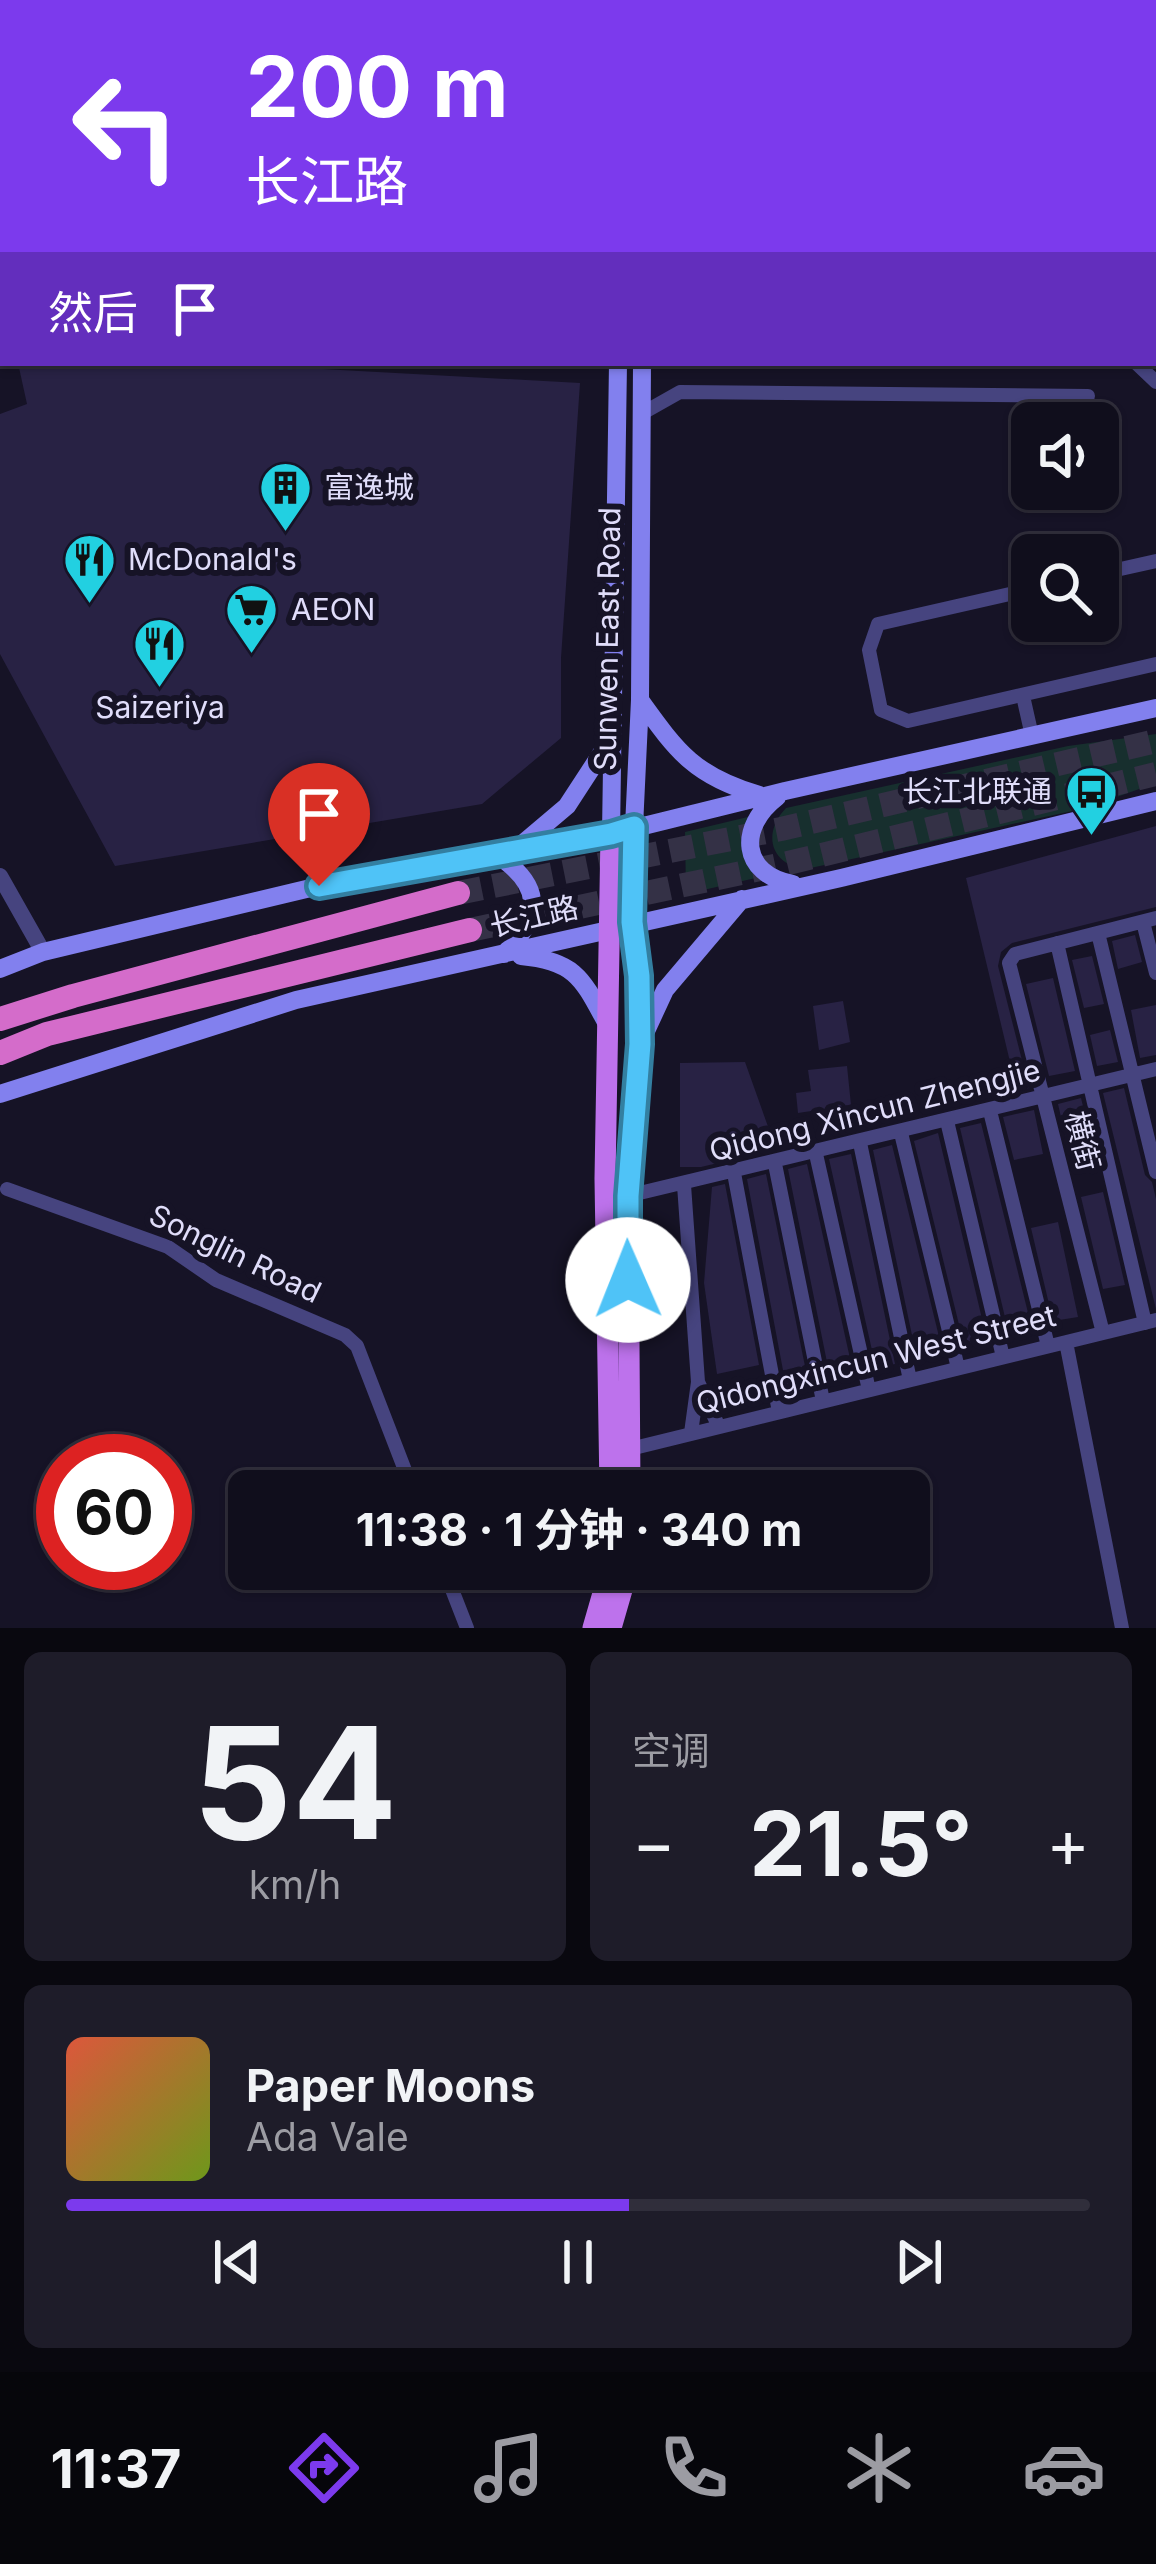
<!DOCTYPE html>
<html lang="zh">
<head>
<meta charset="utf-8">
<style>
	:root { --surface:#100e1c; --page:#1e1c29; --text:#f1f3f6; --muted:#9c9ca3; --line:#302e3b; --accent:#7c3aed }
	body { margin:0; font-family:Inter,"Noto Sans SC",sans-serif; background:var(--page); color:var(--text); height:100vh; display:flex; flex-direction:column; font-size:45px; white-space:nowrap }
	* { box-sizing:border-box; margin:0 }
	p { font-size:39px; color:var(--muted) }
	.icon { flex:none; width:66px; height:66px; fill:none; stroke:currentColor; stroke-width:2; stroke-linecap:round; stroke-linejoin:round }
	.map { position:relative; height:1628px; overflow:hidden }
	.side { display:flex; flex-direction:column; gap:24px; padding:24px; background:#09080f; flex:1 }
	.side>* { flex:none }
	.banner { position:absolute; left:0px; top:0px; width:1158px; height:366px; box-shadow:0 3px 9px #0004,0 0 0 3px var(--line); background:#7c3aed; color:#fff; overflow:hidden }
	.buttons { position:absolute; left:1011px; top:402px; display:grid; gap:24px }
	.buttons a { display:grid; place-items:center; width:108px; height:108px; border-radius:18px; background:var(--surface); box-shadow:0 3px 9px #0004,0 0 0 3px var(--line); font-size:60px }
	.speed { position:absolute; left:36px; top:1434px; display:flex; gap:24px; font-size:60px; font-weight:700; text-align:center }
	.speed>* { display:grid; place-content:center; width:156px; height:156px; border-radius:50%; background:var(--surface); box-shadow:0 3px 9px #0004,0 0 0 3px var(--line); line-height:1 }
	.speed .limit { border:18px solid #d22; background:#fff; color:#111 }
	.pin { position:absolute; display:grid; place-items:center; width:102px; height:102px; color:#fff; margin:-123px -51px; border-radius:50% 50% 50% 0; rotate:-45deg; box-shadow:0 0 12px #0007 }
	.pin .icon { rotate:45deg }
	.me { position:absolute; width:132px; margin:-66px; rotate:359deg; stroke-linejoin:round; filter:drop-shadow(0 0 9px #0008) }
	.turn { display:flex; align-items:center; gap:42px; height:252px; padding:0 48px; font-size:54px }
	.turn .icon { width:156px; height:156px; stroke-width:2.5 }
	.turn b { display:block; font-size:84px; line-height:102px }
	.then { display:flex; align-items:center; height:114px; padding:0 48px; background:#0003; gap:24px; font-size:45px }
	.big { font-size:90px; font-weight:700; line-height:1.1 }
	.side .widget { flex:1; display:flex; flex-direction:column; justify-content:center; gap:18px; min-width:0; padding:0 42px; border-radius:18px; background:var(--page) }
	.side .dial { align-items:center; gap:0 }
	.dial b { font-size:156px; line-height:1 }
	.song { display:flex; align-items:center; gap:36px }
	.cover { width:144px; height:144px; border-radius:18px; background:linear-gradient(135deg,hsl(10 70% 55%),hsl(80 70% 35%)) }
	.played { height:12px; border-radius:6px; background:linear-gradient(90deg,var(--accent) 55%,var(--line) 55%) }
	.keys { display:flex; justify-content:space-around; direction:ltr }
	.heat { display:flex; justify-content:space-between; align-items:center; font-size:66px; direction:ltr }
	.side .tiles { flex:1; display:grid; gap:24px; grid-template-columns:1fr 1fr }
	.widget:last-child { grid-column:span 2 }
	.trip { position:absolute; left:228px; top:1470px; width:702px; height:120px; border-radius:18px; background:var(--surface); box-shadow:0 3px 9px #0004,0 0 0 3px var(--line); font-weight:700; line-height:120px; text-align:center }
	.menu { display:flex; height:192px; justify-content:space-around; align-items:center; background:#06060b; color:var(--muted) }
	.menu .icon { width:84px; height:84px }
	.menu .on { color:var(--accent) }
	.menu b { font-size:54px; color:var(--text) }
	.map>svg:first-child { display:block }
	.green { fill:#172f2e }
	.building { fill:#282244 }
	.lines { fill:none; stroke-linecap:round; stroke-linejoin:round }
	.trunk-tunnel { stroke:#343146; stroke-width:24; stroke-dasharray:24 12; stroke-linecap:butt }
	.minor { stroke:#46447f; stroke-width:14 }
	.tertiary { stroke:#46447f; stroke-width:16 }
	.secondary { stroke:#8280ee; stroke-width:18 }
	.primary { stroke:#bd72ec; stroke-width:21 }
	.trunk { stroke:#d46cca; stroke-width:24 }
	.route-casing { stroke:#337fa1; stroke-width:30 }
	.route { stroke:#4fc3f7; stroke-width:21 }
	.labels { text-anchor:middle; stroke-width:12; stroke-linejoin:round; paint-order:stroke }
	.poi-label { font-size:30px; fill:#e0ddfa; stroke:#161326; text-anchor:start }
	.street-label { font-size:30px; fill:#e0ddfa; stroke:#161326 }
</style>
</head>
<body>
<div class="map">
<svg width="1156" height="1628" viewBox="0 0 1156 1628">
	<rect width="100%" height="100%" fill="#161326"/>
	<path class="green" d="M1156 734V783L1086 808 806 869C770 865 762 833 786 808L1068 746Z
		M752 816 741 848 760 877 686 894 685 832Z"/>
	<path class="building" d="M18 363H213L580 383 561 658V738L482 804 115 866 0 654V414L27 404Z
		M1156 826V907L1012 943 1001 952 998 966 1029 1088 1017 1091 966 878Z
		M1135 935 1142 962 1118 969 1112 941Z
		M1092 956 1104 1004 1084 1008 1072 960Z
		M1053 978 1075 1071 1049 1076 1026 984Z
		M843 1001 850 1042 819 1050 813 1006Z
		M1156 1005V1055L1140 1058 1131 1010Z
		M1110 1030 1118 1062 1097 1066 1090 1035Z
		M745 1062 776 1149 701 1167H680V1063Z
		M847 1066 851 1105 798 1113 796 1093 811 1091 808 1070Z
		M1124 1088 1145 1175 1152 1182 1156 1199V1309L1103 1093Z
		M1081 1098 1092 1143 1068 1148 1058 1104Z
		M1034 1110 1043 1154 1014 1160 1003 1117Z
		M981 1123 1032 1329 1009 1334 960 1128Z
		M938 1133 987 1340 964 1345 914 1141Z
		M892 1145 943 1353 917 1359 873 1150Z
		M851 1154 895 1364 876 1368 829 1159Z
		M807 1164 853 1372 830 1377 788 1169Z
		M766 1174 808 1381 786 1386 747 1179Z
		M725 1184 759 1365 717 1374 704 1283 712 1187Z
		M1103 1192 1125 1285 1103 1289 1081 1197Z
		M1058 1222 1078 1317 1053 1321 1031 1228Z"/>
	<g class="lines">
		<path class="trunk-tunnel" d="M458 893 781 829 1156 741
			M470 930 784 864 1156 774"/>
		<path class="minor" d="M1155 138H1156
			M1136 363 1156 382
			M641 414 680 392 1088 396
			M1098 574 1156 561
			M1032 589 878 624 869 650 881 710 908 721 1156 664
			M1023 696 1032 736
			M1143 922 1156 973
			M1098 933 1156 1172
			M1057 943 1145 1323
			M990 1111 1048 1346
			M947 1121 1003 1357
			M901 1133 958 1368
			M860 1143 910 1380
			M816 1154 869 1390
			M775 1164 823 1401
			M734 1173 779 1412
			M684 1185 698 1382 718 1425
			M7 1189 168 1247 216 1280 345 1335 357 1346 413 1491
			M623 1197 1156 1069
			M1103 1333 1009 963 1015 954 1156 918
			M1066 1342 1122 1628
			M691 1433 698 1382
			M626 1450 1156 1320
			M444 1569 467 1628"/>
		<path class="tertiary" d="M926 3 937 0
			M0 876 43 952"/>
		<path class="secondary" d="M623 3V0
			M649 3V0
			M640 700C678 753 695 776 759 795
			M777 797C738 827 740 874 793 884
			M634 827 640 700 642 363
			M611 834 618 363
			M515 850 567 806 610 740
			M494 853C542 884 544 914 504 954
			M521 956C577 961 583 980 608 1026
			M0 969 43 952 365 875 611 834 785 791 1156 708
			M640 1044 665 990 742 899
			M0 1094 296 1000 841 878 1156 801"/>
		<path class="primary" d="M610 1491 605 1179 611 834
			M630 1491 628 1196 640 1044 639 976 632 922 634 827
			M593 1628 610 1569
			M611 1628 628 1569"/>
		<path class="trunk" d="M0 1019 73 996 458 893
			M0 1053 47 1034 470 930"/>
	</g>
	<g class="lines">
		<defs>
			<path id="route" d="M319 886 611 834 634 827 632 922 639 976 640 1044 628 1196V1280"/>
		</defs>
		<use href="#route" class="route-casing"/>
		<use href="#route" class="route"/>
	</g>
	<defs>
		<symbol id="building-pin" viewBox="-11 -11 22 30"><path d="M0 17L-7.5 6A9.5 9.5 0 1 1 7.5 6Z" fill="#22d0e1" stroke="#161326"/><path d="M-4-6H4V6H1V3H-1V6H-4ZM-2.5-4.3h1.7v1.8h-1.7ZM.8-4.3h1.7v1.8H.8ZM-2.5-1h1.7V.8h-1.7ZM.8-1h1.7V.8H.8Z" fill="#111"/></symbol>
		<symbol id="restaurant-pin" viewBox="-11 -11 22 30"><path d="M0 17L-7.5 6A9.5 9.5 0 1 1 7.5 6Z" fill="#22d0e1" stroke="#161326"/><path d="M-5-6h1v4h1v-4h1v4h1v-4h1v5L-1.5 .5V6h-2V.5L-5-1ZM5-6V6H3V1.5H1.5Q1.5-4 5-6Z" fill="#111"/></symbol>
		<symbol id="supermarket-pin" viewBox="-11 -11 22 30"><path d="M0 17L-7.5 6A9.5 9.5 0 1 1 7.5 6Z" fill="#22d0e1" stroke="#161326"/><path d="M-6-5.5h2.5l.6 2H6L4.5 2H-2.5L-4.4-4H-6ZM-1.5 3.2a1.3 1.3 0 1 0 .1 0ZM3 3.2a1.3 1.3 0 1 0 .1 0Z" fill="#111"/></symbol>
		<symbol id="bus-pin" viewBox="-11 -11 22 30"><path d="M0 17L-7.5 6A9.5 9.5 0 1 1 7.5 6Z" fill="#22d0e1" stroke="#161326"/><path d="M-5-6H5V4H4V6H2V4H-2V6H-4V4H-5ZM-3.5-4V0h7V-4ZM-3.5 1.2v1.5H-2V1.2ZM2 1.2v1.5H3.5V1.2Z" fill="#111"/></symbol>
	</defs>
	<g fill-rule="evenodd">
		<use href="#building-pin" x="256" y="458" width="59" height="81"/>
		<use href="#restaurant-pin" x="60" y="530" width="59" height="81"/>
		<use href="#supermarket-pin" x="222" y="580" width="59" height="81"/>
		<use href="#restaurant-pin" x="130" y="614" width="59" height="81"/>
		<use href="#bus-pin" x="1062" y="762" width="59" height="81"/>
	</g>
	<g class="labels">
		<g class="poi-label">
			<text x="324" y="498">富逸城</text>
			<text x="128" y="570">McDonald's</text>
			<text x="291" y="620">AEON</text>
			<text x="160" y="718" text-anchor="middle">Saizeriya</text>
			<text x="1052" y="802" text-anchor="end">长江北联通</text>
		</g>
		<g class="street-label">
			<text transform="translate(608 639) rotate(-89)" y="10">Sunwen East Road</text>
			<text transform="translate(534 917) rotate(-13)" y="10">长江路</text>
			<text transform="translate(875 1111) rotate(-14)" y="10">Qidong Xincun Zhengjie</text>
			<text transform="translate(1082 1141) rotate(76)" y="10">横街</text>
			<text transform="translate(235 1254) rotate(26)" y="10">Songlin Road</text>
			<text transform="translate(876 1360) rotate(-14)" y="10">Qidongxincun West Street</text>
		</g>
	</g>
</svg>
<div class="buttons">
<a><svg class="icon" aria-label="sound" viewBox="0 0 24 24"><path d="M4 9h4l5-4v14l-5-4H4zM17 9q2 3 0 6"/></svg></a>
<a><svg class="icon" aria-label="search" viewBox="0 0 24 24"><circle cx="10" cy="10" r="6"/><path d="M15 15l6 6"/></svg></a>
</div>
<div class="speed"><div class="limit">60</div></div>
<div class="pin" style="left:319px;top:886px;background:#d93025"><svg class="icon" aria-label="arrive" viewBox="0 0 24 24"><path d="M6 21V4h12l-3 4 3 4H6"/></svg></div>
<svg class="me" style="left:628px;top:1280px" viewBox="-20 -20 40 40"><circle r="19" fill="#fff"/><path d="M0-13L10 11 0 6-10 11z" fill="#4fc3f7"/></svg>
<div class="trip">11:38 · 1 分钟 · 340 m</div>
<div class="banner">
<div class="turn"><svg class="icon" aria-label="left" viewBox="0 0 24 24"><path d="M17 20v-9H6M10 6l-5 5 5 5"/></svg><div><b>200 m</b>长江路</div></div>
<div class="then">然后<svg class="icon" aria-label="arrive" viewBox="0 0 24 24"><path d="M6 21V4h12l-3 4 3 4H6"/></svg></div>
</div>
</div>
<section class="side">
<div class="tiles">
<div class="widget dial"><b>54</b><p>km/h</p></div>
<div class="widget"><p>空调</p>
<div class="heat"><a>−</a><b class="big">21.5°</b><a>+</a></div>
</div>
<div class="widget">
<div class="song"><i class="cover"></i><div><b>Paper Moons</b><p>Ada Vale</p></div></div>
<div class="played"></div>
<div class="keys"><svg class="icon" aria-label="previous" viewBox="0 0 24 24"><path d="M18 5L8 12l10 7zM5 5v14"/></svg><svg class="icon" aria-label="pause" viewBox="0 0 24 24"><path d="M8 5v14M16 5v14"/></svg><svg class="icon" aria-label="next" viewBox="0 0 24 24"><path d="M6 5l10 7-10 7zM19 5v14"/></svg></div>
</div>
</div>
</section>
<nav class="menu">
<b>11:37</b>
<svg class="icon on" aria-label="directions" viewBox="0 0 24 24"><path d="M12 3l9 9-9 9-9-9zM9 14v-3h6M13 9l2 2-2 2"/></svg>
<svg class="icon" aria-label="music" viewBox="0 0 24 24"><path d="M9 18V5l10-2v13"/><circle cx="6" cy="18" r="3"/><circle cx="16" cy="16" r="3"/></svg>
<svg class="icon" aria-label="phone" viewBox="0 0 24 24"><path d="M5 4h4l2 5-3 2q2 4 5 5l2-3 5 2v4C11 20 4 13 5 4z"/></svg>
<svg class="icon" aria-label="climate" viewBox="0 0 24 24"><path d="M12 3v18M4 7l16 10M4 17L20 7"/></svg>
<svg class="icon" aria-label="car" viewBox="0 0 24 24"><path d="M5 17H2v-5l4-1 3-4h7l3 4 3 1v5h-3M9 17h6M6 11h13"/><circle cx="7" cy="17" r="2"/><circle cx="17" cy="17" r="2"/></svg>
</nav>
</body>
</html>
